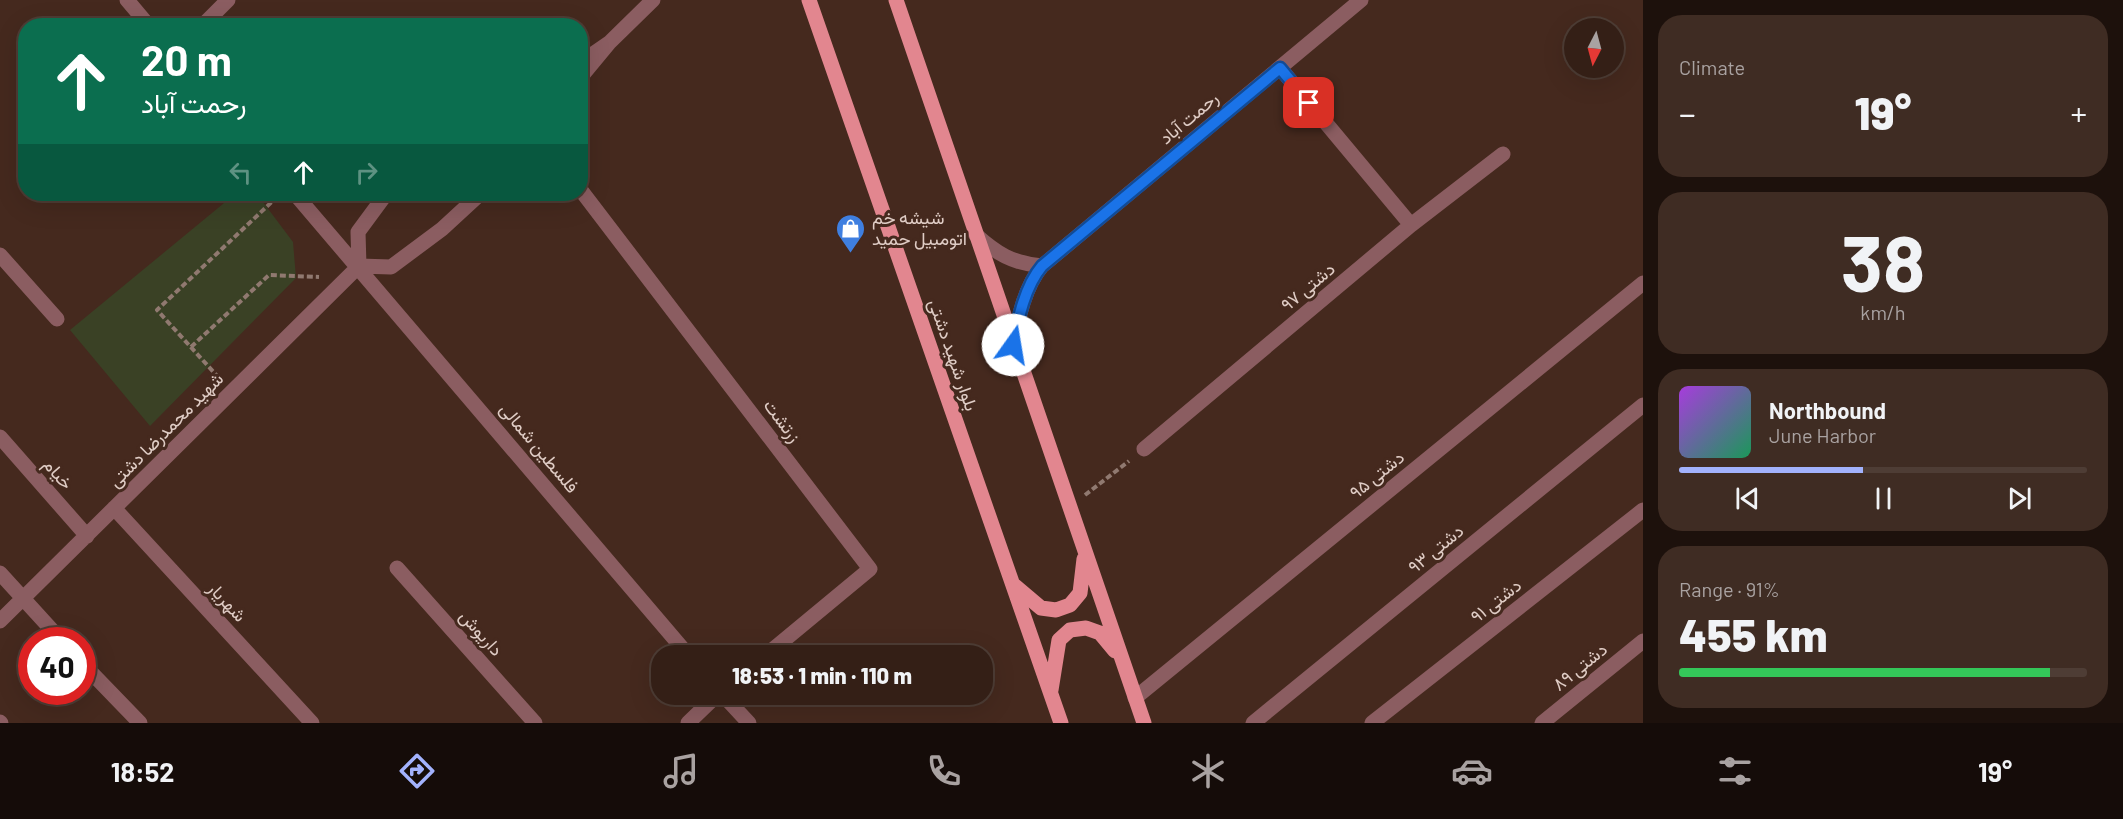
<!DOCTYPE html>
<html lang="en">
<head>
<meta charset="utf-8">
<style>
	:root { --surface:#341f16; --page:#3f2c23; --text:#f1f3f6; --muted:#a9a2a1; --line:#4e3d35; --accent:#a2b2fd }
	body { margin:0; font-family:Barlow,Vazirmatn,sans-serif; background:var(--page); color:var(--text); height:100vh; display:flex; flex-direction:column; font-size:22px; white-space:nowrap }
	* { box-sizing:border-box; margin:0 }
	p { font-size:20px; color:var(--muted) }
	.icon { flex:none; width:33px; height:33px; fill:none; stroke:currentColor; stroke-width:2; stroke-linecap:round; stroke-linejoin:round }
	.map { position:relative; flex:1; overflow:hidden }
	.panel { display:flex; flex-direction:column; gap:15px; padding:15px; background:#1d110c; width:480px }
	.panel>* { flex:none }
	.guide { position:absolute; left:18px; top:18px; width:570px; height:183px; border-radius:24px; box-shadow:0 6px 24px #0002,0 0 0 2px var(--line); background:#0b6e4f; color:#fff; overflow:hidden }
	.needle { width:39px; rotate:186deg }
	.buttons { position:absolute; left:1564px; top:18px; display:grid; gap:12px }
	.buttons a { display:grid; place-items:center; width:60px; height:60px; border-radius:50%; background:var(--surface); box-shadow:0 6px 24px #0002,0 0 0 2px var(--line); font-size:30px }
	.speed { position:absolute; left:18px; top:627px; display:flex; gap:12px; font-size:30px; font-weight:700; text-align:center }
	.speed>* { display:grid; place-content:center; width:78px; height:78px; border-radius:50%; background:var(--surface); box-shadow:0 6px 24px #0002,0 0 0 2px var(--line); line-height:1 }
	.speed .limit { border:9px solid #d22; background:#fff; color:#111 }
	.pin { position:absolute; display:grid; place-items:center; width:51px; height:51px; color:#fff; margin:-26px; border-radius:12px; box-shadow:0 3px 9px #0006 }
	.me { position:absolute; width:66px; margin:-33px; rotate:13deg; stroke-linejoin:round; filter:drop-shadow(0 0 4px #0008) }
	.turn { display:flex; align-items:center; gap:21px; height:126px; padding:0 24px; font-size:27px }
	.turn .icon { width:78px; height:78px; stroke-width:2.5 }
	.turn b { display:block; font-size:42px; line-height:51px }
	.lanes { display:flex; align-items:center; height:57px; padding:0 24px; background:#0003; justify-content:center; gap:30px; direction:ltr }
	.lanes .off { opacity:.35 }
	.big { font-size:45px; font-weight:800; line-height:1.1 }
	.panel .tile { flex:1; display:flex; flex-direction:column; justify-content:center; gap:9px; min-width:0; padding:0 21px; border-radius:24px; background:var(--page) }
	.panel .dial { align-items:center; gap:0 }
	.dial b { font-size:78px; line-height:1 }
	.song { display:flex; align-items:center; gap:18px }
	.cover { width:72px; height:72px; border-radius:9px; background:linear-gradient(135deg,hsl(280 70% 55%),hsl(150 70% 35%)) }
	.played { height:6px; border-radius:3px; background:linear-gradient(90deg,var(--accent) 45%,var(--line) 45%) }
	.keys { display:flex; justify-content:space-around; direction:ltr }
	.heat { display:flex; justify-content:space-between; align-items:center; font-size:33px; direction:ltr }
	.charge { height:9px; border-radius:4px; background:linear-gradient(90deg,#34c759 91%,var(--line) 0) }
	.trip { position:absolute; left:651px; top:645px; width:342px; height:60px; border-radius:24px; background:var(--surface); box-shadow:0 6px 24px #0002,0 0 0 2px var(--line); font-weight:800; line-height:60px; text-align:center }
	.menu { display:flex; height:96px; justify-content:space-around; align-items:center; background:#150c09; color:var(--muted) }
	.menu .icon { width:42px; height:42px }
	.menu .selected { color:var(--accent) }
	.menu b { font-size:27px; color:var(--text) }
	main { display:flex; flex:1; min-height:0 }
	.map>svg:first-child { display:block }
	.green { fill:#3a4125 }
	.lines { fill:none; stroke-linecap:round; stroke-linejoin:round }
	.path { stroke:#907970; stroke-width:4; stroke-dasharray:6 3; stroke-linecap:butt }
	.minor { stroke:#8b5d61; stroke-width:15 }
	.major { stroke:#e2868f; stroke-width:15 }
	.route-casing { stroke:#114b97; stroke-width:15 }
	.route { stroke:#1a73e8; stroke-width:10 }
	.labels { text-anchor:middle; stroke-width:6; stroke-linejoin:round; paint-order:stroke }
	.street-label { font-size:18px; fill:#e0cdc6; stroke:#45291e }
	.poi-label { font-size:18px; fill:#e0cdc6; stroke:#45291e; text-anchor:start }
</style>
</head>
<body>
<main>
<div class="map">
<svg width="1643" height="723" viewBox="0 0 1643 723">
	<rect width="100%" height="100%" fill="#45291e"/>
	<path class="green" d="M235 194H257L293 242 296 278 150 426 70 330Z"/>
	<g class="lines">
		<path class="path" d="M191 347 269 275 319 277
			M219 378 157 310 277 197
			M1085 495 1129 461"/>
		<path class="minor" d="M127 0 149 26
			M202 26 228 0
			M609 43 653 0
			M580 63 609 43 580 78
			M580 189 870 569 765 656
			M295 194 689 656
			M386 194 358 232 359 266 391 267 442 229 480 194
			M1411 225 1503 154
			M975 234C997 254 1012 263 1042 266
			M0 255 57 319
			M1013 345C1018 319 1025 286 1042 266L1361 0
			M0 437 87 536
			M1144 449 1411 225 1280 68
			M114 508 312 723
			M397 568 535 723
			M0 573 61 640
			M0 621 359 266
			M82 663 140 723
			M722 694 749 723
			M1135 698 1643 283
			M0 722 1 723
			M688 723 718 694
			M1253 723 1643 405
			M1372 723 1643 510
			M1542 723 1643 641"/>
		<path class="major" d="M809 0 1061 723
			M896 0 1144 723
			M1015 586 1041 608 1056 610 1070 605 1080 593 1084 559
			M1051 690 1059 640 1070 630 1086 628 1100 633 1115 651"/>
	</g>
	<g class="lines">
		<defs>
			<path id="route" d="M1013 345C1018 319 1025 286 1042 266L1280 68 1309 103"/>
		</defs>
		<use href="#route" class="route-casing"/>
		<use href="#route" class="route"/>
	</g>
	<defs>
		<symbol id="shop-pin" viewBox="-11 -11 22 30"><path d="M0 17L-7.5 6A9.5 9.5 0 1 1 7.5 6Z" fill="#3f7fe0" stroke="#45291e"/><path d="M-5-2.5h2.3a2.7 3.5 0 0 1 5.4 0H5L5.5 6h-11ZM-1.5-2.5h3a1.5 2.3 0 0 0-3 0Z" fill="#fff"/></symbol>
	</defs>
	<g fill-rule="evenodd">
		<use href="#shop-pin" x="834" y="212" width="33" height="45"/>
	</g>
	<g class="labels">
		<g class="street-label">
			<text transform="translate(1189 118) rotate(-40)" y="6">رحمت آباد</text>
			<text transform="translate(1308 287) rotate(-40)" y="6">دشتی ۹۷</text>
			<text transform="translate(953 355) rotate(71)" y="6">بلوار شهید دشتی</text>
			<text transform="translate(782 421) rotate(53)" y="6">زرتشت</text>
			<text transform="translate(166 430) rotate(-45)" y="6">شهید محمدرضا دشتی</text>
			<text transform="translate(539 448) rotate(50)" y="6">فلسطین شمالی</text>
			<text transform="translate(58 474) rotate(49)" y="6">خیام</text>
			<text transform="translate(1377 475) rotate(-39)" y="6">دشتی ۹۵</text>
			<text transform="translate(1436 549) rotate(-39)" y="6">دشتی ۹۳</text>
			<text transform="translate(1496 601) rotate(-38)" y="6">دشتی ۹۱</text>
			<text transform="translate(227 602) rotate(47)" y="6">شهریار</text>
			<text transform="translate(481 633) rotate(48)" y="6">داریوش</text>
			<text transform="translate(1580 667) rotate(-39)" y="6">دشتی ۸۹</text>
		</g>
		<g class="poi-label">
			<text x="872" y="224">شیشه خم<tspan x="872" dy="21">اتومبیل حمید</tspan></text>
		</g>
	</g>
</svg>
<div class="buttons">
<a><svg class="needle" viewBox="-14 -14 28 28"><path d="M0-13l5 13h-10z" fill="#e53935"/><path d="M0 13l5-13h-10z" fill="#a9a2a1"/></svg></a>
</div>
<div class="speed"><div class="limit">40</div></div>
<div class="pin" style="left:1309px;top:103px;background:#d93025"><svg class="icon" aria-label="arrive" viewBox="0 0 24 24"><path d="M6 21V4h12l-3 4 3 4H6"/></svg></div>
<svg class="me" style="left:1013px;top:345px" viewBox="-20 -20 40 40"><circle r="19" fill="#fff"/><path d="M0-13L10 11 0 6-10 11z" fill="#1a73e8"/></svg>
<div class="trip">18:53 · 1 min · 110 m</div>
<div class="guide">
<div class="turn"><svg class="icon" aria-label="ahead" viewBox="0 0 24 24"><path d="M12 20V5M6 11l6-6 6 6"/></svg><div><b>20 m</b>رحمت آباد</div></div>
<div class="lanes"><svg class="icon off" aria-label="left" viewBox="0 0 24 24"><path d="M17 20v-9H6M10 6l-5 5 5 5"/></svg><svg class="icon" aria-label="ahead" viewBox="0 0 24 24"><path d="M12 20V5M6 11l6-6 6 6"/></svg><svg class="icon off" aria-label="right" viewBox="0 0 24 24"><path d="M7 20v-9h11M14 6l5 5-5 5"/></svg></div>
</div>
</div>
<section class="panel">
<div class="tile"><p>Climate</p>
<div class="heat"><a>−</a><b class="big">19°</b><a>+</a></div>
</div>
<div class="tile dial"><b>38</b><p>km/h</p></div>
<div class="tile">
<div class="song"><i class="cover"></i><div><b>Northbound</b><p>June Harbor</p></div></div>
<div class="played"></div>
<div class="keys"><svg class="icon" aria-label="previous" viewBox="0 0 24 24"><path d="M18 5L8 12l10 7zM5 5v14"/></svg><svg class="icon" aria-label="pause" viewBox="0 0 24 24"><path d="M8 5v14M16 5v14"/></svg><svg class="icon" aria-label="next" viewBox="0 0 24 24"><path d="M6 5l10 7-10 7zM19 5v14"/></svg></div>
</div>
<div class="tile"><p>Range · 91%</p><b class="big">455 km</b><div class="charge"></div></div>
</section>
</main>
<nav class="menu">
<b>18:52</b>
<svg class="icon selected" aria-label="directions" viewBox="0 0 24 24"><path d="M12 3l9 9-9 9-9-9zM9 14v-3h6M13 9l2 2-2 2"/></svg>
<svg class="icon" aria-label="music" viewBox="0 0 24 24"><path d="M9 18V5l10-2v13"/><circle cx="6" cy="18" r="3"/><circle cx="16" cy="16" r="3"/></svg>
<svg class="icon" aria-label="phone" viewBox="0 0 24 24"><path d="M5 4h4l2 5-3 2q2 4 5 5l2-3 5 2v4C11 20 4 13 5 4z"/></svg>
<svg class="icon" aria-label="climate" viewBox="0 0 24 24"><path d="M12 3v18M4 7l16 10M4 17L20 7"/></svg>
<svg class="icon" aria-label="car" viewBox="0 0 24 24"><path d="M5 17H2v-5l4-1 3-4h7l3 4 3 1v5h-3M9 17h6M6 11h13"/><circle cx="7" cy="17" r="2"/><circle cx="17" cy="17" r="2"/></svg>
<svg class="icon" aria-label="filters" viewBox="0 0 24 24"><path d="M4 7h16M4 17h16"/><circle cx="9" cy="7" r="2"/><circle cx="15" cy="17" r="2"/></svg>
<b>19°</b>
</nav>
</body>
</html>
